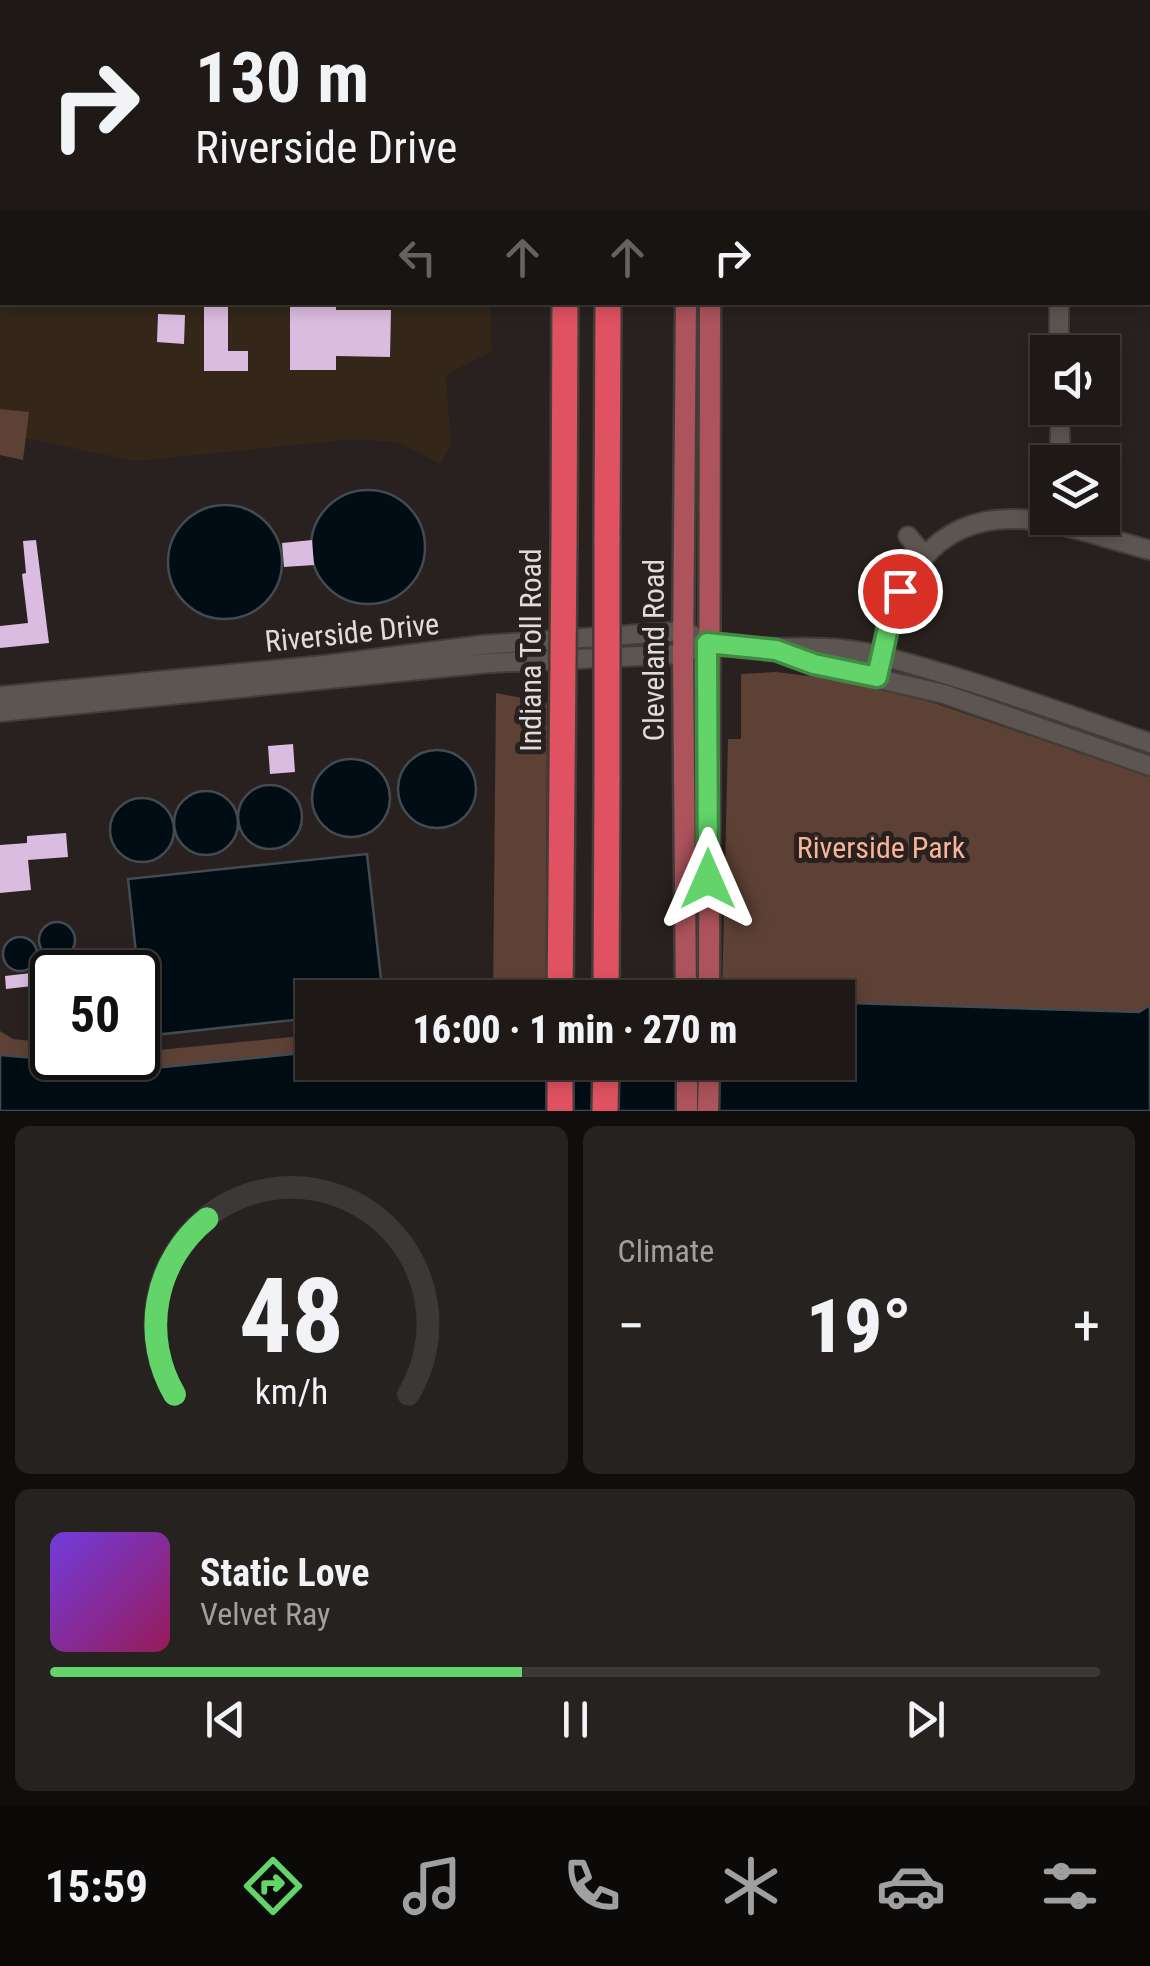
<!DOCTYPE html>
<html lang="en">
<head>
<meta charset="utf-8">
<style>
	:root { --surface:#1e1917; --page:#262220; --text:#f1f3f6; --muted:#a1a0a1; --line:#3c3836; --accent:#62d469 }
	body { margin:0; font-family:"Roboto Condensed",sans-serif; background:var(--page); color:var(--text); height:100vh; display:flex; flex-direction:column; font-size:38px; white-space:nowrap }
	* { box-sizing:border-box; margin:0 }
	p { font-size:32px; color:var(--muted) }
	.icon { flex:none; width:55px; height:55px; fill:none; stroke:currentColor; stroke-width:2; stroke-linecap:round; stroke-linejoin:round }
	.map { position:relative; height:1111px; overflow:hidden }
	.side { display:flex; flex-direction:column; gap:15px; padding:15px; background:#100e0d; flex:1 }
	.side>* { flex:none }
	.banner { position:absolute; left:0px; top:0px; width:1150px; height:305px; box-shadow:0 5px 15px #0003,0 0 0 2px var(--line); background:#1e1917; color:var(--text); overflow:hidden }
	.tools { position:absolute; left:1030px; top:335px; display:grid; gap:20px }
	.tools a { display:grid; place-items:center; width:90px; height:90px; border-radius:0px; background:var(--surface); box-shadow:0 5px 15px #0003,0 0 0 2px var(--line); font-size:50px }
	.speed { position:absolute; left:30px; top:950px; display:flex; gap:20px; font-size:50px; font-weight:700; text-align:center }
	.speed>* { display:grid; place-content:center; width:130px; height:130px; border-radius:50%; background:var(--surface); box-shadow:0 5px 15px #0003,0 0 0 2px var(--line); line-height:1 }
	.speed .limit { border:5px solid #111; border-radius:15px; background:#fff; color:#111 }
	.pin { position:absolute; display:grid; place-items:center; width:85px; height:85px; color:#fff; margin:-42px; border:5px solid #fff; border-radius:50%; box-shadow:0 2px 10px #0007 }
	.me { position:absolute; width:110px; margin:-55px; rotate:0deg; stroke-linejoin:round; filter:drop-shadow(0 0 8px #0008) }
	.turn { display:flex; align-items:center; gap:35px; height:210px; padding:0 30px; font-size:45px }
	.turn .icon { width:130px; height:130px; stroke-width:2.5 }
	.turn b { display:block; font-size:70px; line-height:85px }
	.lanes { display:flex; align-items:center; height:95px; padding:0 30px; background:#0003; justify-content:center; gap:50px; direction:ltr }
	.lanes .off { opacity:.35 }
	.big { font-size:75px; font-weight:800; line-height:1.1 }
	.side .tile { flex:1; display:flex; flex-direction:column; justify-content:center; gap:15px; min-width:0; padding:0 35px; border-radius:15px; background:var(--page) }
	.side .dial { align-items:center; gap:0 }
	.dial svg { height:260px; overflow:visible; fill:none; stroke:var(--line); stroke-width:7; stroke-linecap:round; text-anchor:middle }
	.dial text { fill:var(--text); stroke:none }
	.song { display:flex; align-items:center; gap:30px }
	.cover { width:120px; height:120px; border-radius:15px; background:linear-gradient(135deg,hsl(260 70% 55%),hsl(330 70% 35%)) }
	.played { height:10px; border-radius:5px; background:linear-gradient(90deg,var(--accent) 45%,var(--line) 45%) }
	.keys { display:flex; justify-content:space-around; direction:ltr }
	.heat { display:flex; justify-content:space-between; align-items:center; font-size:55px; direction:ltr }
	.side .tiles { flex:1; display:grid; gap:15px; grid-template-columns:1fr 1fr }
	.tile:last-child { grid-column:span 2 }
	.trip { position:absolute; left:295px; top:980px; width:560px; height:100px; border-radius:0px; background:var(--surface); box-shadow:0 5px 15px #0003,0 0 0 2px var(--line); font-weight:800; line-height:100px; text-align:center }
	.tabs { display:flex; height:160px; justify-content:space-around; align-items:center; background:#0c0a09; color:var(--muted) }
	.tabs .icon { width:70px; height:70px }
	.tabs .current { color:var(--accent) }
	.tabs b { font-size:45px; color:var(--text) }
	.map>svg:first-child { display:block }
	.built { fill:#342923 }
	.industrial { fill:#34271a }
	.green { fill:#5d4134 }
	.water { fill:#000d15; stroke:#434b50; stroke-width:2.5 }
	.building { fill:#dbbce1 }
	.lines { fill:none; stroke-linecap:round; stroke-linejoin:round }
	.minor-casing { stroke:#433d3a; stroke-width:22 }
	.major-casing { stroke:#433d3a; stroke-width:25 }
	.highway-casing { stroke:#433d3a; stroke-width:30 }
	.minor { stroke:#5d5552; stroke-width:18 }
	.major { stroke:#ac535b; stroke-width:20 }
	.highway { stroke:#e05261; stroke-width:25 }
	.highway-bridge-casing { stroke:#433d3a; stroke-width:30; stroke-linecap:butt }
	.highway-bridge { stroke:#e05261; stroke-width:25 }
	.route-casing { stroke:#408a44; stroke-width:25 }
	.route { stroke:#62d469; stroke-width:18 }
	.labels { text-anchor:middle; stroke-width:10; stroke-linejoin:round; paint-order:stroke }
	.street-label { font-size:30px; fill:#e0dcda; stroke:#28211f }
	.park-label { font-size:30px; fill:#f9b495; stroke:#28211f }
</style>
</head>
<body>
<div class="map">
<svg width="1150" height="1111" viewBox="0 0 1150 1111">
	<rect width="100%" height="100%" fill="#28211f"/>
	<path class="built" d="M724 0H1068L724 2Z"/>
	<path class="industrial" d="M0 220H2V302L490 303 492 351 446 375 451 447 440 464 402 444 384 441 345 440 135 461 0 433Z"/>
	<path class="green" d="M0 0H499V2H2L0 220Z
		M0 409 29 412 23 460 0 455Z
		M776 672 857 682 937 704 1150 777V1005L1139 1012 850 1003 843 1027 838 1029V998H722L728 739H741V674Z
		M496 693 547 703 546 997H493Z
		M0 1031 13 1039 52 1043V1058H138V1052L312 1035V1052L154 1068 0 1055Z"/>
	<path class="water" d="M311 547a57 57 0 1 1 114 0a57 57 0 1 1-114 0Z
		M168 562a57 57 0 1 1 114 0a57 57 0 1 1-114 0Z
		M398 789a39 39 0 1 1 78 0a39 39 0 1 1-78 0Z
		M312 798a39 39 0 1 1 78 0a39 39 0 1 1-78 0Z
		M238 817a32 32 0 1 1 64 0a32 32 0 1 1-64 0Z
		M174 823a32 32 0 1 1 64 0a32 32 0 1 1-64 0Z
		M110 830a32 32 0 1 1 64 0a32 32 0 1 1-64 0Z
		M367 854 383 997 312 998V1018L145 1036 128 879Z
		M39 940a18 18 0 1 1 36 0a18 18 0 1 1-36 0Z
		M3 954a17 17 0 1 1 34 0a17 17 0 1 1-34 0Z
		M850 1003 1139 1012 1150 1005V1111H0V1055L154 1068 312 1052V1062H567L626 1074 654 1075 721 1068 730 1063 838 1062V1029L843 1026Z"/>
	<path class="building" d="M204 302H228V351H248V371H204Z
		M290 302H336V310H391L390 357 336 356V370H290Z
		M158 314 185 315 184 344 157 342Z
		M36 540 49 643 0 648V626L28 623 22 574 26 573 23 541Z
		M312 540 314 565 284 567 282 543Z
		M293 744 295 772 270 774 268 746Z
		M66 833 68 857 28 860 31 890 0 893V845L27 843V836Z
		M40 972 41 985 6 989 5 976Z"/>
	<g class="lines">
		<defs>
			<path id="minor" d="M1148 163H1150
				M1059 302V352
				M1060 408V462
				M908 536 924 555
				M787 654 814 664 944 694 1150 766
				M879 666C895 583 931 509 1031 520 1071 525 1111 540 1150 550
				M0 696 325 665 482 645 683 631C737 658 785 643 841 649 874 652 907 663 938 672 1010 693 1080 719 1150 743
				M0 712 489 663 683 654 693 649"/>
			<path id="major" d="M687 2V0
				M711 2V0
				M686 302 683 654 686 998
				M709 998 710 302
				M687 1062V1111
				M708 1111 709 1062"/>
			<path id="highway" d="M566 2V0
				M609 2V0
				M607 539 608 302
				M564 545 565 302
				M560 998 562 779
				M606 998 607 777
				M560 1062V1111
				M605 1111 606 1062"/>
		</defs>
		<use href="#minor" class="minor-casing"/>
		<use href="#major" class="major-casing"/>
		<use href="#highway" class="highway-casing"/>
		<use href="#minor" class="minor"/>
		<use href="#major" class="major"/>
		<use href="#highway" class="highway"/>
		<defs>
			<path id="highway-bridge" d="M607 777V539
				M562 779 564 545"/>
		</defs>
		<use href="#highway-bridge" class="highway-bridge-casing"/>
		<use href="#highway-bridge" class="highway-bridge"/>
	</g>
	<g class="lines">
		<defs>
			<path id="route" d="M708 879 707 643 776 650 814 664 877 677 891 614 900 591"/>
		</defs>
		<use href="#route" class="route-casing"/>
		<use href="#route" class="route"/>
	</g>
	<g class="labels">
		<g class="street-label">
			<text transform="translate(352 633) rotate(-6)" y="10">Riverside Drive</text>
			<text transform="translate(531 650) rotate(-90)" y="10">Indiana Toll Road</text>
			<text transform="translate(654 650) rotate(-90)" y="10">Cleveland Road</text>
		</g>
		<g class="park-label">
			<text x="881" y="858">Riverside Park</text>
		</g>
	</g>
</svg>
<div class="tools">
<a><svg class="icon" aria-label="sound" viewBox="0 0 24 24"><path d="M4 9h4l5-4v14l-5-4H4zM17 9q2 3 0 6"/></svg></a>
<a><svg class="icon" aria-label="layers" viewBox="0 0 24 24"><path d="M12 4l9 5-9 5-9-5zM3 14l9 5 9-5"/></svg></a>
</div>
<div class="speed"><div class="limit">50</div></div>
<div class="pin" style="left:900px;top:591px;background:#d93025"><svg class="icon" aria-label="arrive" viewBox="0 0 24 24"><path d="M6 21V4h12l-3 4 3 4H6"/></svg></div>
<svg class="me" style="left:708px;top:879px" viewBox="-20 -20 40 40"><path d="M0-17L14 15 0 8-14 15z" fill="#62d469" stroke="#fff" stroke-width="4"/></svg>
<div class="trip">16:00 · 1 min · 270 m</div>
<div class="banner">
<div class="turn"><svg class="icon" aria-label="right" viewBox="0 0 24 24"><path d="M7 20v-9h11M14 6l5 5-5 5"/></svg><div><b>130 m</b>Riverside Drive</div></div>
<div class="lanes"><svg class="icon off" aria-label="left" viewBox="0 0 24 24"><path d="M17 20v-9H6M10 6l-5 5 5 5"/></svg><svg class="icon off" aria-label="ahead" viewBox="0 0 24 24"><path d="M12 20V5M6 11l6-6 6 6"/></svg><svg class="icon off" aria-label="ahead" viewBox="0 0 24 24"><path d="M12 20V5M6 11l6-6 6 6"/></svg><svg class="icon" aria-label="right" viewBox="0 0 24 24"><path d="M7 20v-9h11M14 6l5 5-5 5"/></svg></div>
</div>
</div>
<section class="side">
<div class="tiles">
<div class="tile dial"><svg viewBox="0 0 100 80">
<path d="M14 69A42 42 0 1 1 86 69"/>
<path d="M14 69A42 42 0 0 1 24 15" stroke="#62d469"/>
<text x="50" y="56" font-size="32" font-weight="700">48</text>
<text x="50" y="72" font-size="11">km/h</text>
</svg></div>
<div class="tile"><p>Climate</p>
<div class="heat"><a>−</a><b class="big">19°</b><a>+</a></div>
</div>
<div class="tile">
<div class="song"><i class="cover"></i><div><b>Static Love</b><p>Velvet Ray</p></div></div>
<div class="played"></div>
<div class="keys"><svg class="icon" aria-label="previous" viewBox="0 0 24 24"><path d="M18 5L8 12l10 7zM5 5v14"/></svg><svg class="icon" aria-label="pause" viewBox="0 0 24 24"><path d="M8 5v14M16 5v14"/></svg><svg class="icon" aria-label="next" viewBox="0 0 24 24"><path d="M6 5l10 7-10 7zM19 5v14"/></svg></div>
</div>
</div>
</section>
<nav class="tabs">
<b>15:59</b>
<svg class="icon current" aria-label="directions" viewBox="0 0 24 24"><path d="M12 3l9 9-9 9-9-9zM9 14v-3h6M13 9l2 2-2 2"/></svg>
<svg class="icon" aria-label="music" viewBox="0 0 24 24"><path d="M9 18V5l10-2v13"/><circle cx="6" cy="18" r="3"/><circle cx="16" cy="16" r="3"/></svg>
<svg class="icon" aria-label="phone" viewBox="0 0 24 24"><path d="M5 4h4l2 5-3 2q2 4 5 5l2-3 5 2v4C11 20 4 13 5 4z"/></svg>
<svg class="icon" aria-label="climate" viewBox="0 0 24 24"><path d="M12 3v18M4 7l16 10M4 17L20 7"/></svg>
<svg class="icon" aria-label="car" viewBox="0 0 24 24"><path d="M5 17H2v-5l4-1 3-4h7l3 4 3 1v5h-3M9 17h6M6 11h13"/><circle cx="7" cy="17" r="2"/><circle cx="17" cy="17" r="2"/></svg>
<svg class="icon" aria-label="filters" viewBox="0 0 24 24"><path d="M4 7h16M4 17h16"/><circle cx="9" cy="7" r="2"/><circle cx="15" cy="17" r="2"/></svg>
</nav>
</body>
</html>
